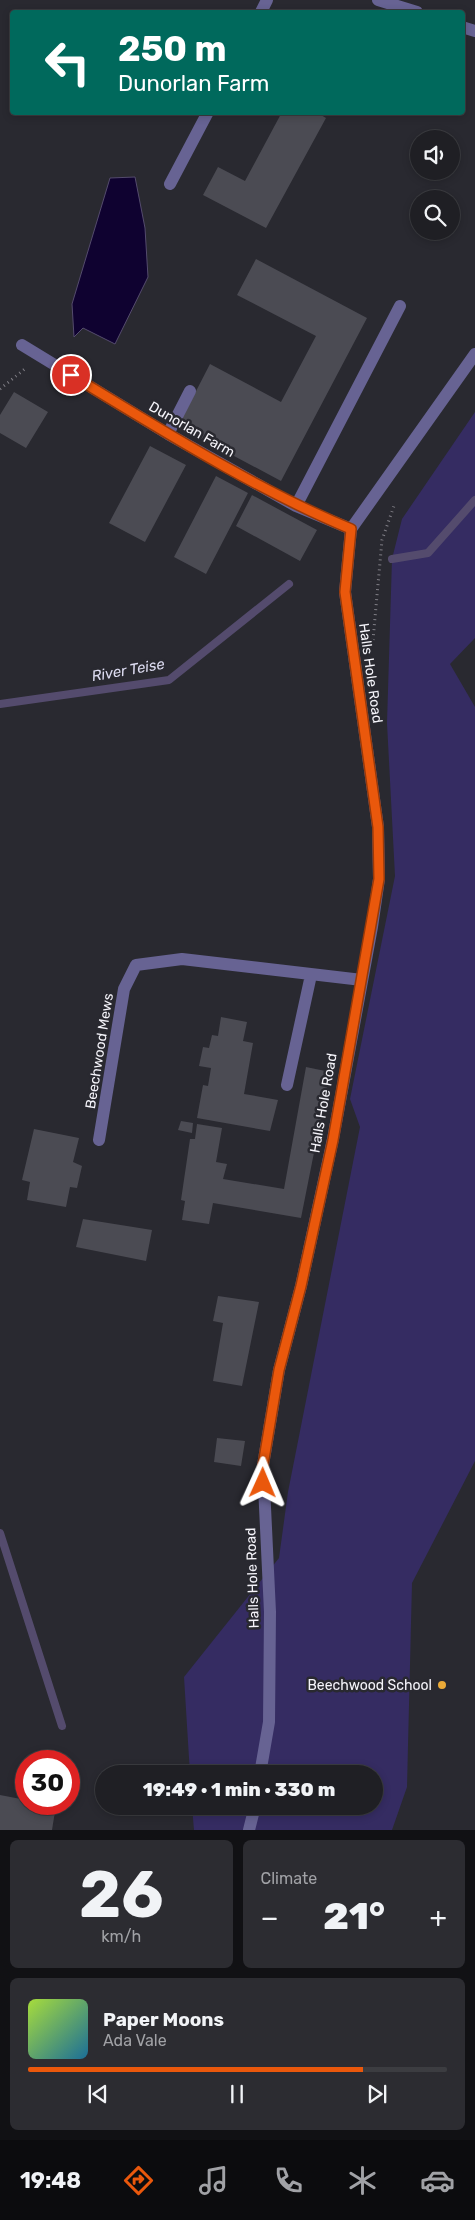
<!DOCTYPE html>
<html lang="en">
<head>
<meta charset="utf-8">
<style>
	:root { --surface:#1f1f24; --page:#2c2c31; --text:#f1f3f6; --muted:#a1a2a6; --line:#3c3d41; --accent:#ea580c }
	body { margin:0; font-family:Rubik,sans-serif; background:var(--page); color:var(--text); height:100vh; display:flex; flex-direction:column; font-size:19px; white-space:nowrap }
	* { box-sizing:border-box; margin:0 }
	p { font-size:16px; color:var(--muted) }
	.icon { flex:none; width:28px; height:28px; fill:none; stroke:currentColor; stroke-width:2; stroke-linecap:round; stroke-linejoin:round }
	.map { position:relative; height:1830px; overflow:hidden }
	.side { display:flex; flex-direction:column; gap:10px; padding:10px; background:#111114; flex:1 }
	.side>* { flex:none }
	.guide { position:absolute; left:10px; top:10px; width:455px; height:105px; border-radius:5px; box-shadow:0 2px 8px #0003,0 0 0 1px var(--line); background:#00695c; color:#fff; overflow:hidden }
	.buttons { position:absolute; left:410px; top:130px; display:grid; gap:10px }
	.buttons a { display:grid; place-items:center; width:50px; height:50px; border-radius:50%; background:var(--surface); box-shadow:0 2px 8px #0003,0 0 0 1px var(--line); font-size:25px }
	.speed { position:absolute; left:15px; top:1750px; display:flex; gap:10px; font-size:25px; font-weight:700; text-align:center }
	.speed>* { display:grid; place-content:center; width:65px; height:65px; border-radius:50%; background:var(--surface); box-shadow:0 2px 8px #0003,0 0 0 1px var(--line); line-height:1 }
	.speed .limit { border:8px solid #d22; background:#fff; color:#111 }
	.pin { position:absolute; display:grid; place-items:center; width:42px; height:42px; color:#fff; margin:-21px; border:2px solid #fff; border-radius:50%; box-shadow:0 1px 5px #0007 }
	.me { position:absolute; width:55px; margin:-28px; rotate:1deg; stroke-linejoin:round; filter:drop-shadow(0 0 4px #0008) }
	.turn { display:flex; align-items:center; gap:18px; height:105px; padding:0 25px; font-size:22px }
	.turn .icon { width:65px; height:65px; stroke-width:2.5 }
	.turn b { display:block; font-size:35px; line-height:42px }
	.big { font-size:38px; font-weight:800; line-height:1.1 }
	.side .widget { flex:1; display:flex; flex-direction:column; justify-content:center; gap:8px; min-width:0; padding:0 18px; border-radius:8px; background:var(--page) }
	.side .dial { align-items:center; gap:0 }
	.dial b { font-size:65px; line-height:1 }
	.song { display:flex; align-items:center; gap:15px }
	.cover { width:60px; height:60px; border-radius:8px; background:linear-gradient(135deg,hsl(80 70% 55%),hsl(200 70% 35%)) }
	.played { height:5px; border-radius:2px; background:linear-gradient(90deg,var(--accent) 80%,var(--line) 80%) }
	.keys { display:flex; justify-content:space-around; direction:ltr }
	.heat { display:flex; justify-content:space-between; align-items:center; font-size:28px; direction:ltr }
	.side .tiles { flex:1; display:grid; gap:10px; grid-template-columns:1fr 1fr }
	.widget:last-child { grid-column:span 2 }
	.trip { position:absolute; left:95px; top:1765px; width:288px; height:50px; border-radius:25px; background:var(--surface); box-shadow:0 2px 8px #0003,0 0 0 1px var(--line); font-weight:800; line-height:50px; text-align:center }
	.tabs { display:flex; height:80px; justify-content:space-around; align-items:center; background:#0c0c0e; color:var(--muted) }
	.tabs .icon { width:35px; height:35px }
	.tabs .on { color:var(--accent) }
	.tabs b { font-size:22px; color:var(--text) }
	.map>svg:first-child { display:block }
	.green { fill:#352c62 }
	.water { fill:#0f0230; stroke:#544b6d }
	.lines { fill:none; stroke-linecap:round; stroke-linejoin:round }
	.stream { stroke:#544b6d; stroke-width:8 }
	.building { fill:#4b4b53 }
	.path { stroke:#807f86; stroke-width:3; stroke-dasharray:1 4; stroke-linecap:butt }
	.service { stroke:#676393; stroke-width:12 }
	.minor { stroke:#676393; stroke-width:12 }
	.route-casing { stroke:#983908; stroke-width:12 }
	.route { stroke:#ea580c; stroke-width:9 }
	.poi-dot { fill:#eaaa38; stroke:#292930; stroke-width:2 }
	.labels { text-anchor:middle; stroke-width:5; stroke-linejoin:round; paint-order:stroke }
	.street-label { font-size:14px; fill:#f5f4fa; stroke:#292930 }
	.poi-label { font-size:14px; fill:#f5f4fa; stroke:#292930; text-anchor:end }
	.water-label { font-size:15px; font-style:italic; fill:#dcdbf0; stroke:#292930 }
</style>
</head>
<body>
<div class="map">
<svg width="475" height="1830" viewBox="0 0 475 1830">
	<rect width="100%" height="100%" fill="#292930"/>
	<path class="green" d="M475 412V638L450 664 475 707V1461L412 1583 407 1787 392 1830H194L192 1806H374V1774H190L184 1677 279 1558 288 1492 360 1127 350 1099 395 876 387 723 392 559 402 519Z"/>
	<path class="water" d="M135 177 145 228 148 277 115 344 83 328 74 337 72 304 110 178Z"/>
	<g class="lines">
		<path class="stream" d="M392 559 428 553 475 500
			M0 704 169 680 289 584
			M0 1533 62 1726"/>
	</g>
	<path class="building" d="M282 112H316L326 118 266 228 203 195 218 167 245 181Z
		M256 259 367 318 281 481 178 426 210 364 281 402 316 336 237 295Z
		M14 392 48 412 26 448 0 433V415Z
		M150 446 186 465 145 542 109 523Z
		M216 476 248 493 206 574 174 557Z
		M252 495 317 530 300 561 236 526Z
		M221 1017 247 1022 243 1041 253 1043 244 1094 278 1100 270 1131 197 1118 203 1085 208 1086 211 1068 199 1066 203 1047 209 1048 212 1035 218 1036Z
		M306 1067 330 1072 301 1218 213 1203 209 1224 182 1220 185 1201 181 1200 190 1139H195L197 1124 222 1128 216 1162 227 1164 223 1179 284 1189Z
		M181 1121 193 1123 192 1133 178 1130Z
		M34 1129 79 1138 73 1162 82 1166 77 1188 70 1187 66 1207 27 1200 30 1182 22 1180Z
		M83 1219 152 1230 146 1261 76 1247Z
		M218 1296 259 1302 242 1386 213 1381 223 1323 213 1321Z
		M217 1438 245 1441 241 1466 214 1462Z
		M0 1795 26 1800V1804L56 1805 52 1830H0Z"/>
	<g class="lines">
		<path class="path" d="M0 389 26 368
			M373 640 382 540 395 503"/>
		<path class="service" d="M378 0 417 12
			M261 12 267 0
			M462 27 475 31
			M170 184 208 112"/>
		<path class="minor" d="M22 345 168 434 296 506 351 529
			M168 434 190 391
			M296 506 400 306
			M287 1085 311 975
			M99 1140 124 989 136 965 182 959 362 980
			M260 1774 269 1722 270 1612 263 1465 279 1370 301 1286 333 1139 372 927 379 879 378 827 345 592 351 529 475 354
			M249 1830 255 1806"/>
	</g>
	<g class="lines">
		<defs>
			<path id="route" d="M71 375C162 430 253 488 351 529L345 592 378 827 379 879 333 1140 301 1286 279 1370 263 1465V1483"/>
		</defs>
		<use href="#route" class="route-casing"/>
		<use href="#route" class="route"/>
	</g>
	<circle class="poi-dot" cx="442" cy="1685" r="5"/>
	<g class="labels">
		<g class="street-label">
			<text transform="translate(192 429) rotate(30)" y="5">Dunorlan Farm</text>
			<text transform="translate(371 673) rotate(82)" y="5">Halls Hole Road</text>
			<text transform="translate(99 1051) rotate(-81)" y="5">Beechwood Mews</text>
			<text transform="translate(323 1103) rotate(-80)" y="5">Halls Hole Road</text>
			<text transform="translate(252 1578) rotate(-92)" y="5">Halls Hole Road</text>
		</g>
		<g class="poi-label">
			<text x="432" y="1690">Beechwood School</text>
		</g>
		<g class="water-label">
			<text transform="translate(128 670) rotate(-10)" y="5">River Teise</text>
		</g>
	</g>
</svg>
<div class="buttons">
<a><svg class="icon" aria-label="sound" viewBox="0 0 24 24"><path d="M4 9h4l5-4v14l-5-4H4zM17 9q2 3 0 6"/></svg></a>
<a><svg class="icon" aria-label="search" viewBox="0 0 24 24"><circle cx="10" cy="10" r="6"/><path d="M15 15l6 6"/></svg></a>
</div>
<div class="speed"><div class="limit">30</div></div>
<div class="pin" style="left:71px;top:375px;background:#d93025"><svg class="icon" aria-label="arrive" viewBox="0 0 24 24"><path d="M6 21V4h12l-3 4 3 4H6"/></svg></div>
<svg class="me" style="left:263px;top:1483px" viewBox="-20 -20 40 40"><path d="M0-17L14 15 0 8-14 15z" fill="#ea580c" stroke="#fff" stroke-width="4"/></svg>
<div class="trip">19:49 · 1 min · 330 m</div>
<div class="guide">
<div class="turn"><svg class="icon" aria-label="left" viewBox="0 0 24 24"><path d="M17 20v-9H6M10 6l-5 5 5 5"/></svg><div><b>250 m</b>Dunorlan Farm</div></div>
</div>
</div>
<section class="side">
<div class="tiles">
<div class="widget dial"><b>26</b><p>km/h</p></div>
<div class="widget"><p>Climate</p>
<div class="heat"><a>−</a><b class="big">21°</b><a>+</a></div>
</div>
<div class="widget">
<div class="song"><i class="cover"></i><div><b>Paper Moons</b><p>Ada Vale</p></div></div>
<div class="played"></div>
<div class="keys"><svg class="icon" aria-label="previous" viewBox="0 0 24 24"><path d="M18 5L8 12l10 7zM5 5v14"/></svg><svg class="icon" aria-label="pause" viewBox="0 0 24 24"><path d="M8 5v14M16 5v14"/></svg><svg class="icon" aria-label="next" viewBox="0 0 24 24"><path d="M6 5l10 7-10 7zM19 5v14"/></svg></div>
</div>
</div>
</section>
<nav class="tabs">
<b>19:48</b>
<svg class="icon on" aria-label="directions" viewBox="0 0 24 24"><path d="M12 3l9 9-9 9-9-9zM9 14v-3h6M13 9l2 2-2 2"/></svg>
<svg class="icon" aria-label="music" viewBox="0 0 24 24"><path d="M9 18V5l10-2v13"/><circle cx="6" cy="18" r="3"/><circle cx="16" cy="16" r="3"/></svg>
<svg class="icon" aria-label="phone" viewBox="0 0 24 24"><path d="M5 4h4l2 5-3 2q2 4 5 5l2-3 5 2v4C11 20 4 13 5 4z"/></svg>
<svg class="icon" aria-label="climate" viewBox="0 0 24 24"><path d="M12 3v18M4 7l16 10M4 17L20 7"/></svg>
<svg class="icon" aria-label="car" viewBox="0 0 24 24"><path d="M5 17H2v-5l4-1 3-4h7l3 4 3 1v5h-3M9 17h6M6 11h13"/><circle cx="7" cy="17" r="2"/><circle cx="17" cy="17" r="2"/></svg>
</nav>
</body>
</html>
